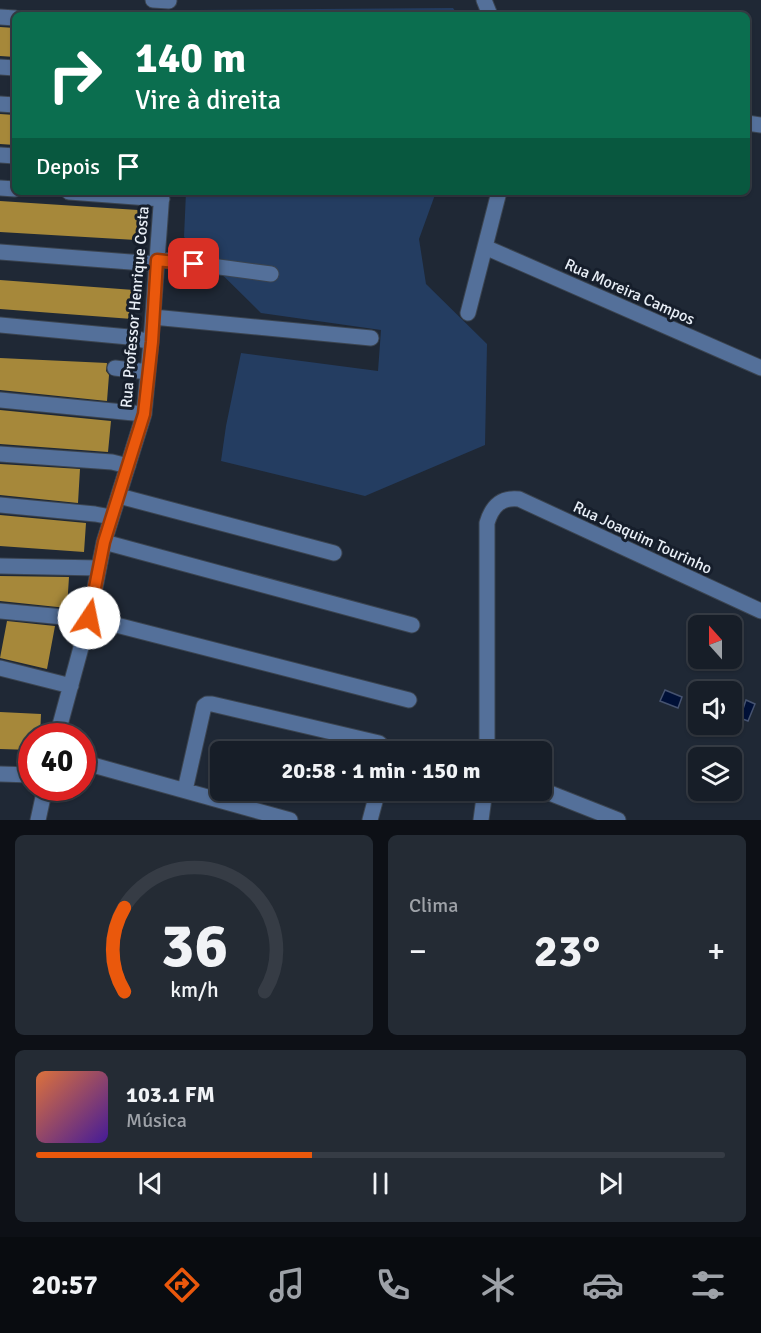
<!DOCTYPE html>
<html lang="pt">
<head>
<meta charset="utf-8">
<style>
	:root { --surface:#171e28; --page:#242b34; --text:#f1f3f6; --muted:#9ea2a8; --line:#363c45; --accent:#ea580c }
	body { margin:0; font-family:Signika,sans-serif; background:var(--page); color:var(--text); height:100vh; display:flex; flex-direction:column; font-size:22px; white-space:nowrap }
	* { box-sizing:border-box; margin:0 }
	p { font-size:20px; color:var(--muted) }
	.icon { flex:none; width:33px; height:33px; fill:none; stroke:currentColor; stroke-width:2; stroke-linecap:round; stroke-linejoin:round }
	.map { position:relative; height:820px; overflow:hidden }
	.sheet { display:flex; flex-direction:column; gap:15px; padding:15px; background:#0d1016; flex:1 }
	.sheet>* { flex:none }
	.guide { position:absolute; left:12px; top:12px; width:738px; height:183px; border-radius:9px; box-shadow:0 2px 4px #0004,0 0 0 2px var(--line); background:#0b6e4f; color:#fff; overflow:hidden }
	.needle { width:39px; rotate:339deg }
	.tools { position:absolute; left:688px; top:615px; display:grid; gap:12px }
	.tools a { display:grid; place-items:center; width:54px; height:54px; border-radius:9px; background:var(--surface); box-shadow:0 2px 4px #0004,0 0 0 2px var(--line); font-size:30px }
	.speed { position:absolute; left:18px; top:723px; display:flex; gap:12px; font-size:30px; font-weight:700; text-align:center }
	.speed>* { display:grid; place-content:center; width:78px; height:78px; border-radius:50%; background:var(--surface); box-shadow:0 2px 4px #0004,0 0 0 2px var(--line); line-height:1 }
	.speed .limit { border:9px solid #d22; background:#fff; color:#111 }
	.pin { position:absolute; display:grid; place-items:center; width:51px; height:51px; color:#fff; margin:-26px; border-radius:12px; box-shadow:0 3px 9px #0006 }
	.me { position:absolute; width:66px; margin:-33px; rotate:11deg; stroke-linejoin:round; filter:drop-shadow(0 0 4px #0008) }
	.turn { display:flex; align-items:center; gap:21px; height:126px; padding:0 24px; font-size:27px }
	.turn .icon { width:78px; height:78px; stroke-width:2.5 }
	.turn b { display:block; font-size:42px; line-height:51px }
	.then { display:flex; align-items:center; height:57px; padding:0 24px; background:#0003; gap:12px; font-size:22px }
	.big { font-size:45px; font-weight:700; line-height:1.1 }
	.sheet .widget { flex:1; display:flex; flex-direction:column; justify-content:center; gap:9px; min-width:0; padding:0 21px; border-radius:9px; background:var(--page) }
	.sheet .dial { align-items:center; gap:0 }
	.dial svg { height:156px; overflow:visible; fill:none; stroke:var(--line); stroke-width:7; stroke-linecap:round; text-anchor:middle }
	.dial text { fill:var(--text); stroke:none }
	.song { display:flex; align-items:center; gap:18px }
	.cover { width:72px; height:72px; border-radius:9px; background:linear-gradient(135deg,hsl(20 70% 55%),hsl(260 70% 35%)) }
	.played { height:6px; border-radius:3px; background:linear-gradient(90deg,var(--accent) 40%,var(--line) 40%) }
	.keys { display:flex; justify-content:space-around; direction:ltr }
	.heat { display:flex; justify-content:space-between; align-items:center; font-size:33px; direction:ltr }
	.sheet .tiles { flex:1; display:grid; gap:15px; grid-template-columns:1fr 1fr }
	.widget:last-child { grid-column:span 2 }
	.trip { position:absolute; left:210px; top:741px; width:342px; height:60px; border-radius:9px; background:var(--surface); box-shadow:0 2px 4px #0004,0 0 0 2px var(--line); font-weight:700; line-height:60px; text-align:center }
	.dock { display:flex; height:96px; justify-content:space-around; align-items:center; background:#090c10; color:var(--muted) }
	.dock .icon { width:42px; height:42px }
	.dock .active { color:var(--accent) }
	.dock b { font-size:27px; color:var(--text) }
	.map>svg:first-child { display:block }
	.green { fill:#243d61 }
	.water { fill:#001037; stroke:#465370; stroke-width:1.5 }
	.building { fill:#a6883a }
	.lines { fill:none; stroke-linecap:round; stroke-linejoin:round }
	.minor-casing { stroke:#3b4450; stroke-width:17 }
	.minor { stroke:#54709a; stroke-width:15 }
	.route-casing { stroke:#983908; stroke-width:15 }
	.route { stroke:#ea580c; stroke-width:10 }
	.labels { text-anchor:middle; stroke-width:6; stroke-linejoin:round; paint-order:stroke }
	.street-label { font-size:16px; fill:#e8eef6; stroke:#161e2b }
</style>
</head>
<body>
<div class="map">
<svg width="761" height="820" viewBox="0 0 761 820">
	<rect width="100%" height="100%" fill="#1f2835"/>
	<path class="green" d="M453 8 458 15H194V10Z
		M186 192H436L419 239 426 284 487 344 485 445 365 496 221 461 226 426 241 353 378 371 381 330 261 313 184 237Z"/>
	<path class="water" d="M665 690 682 697 678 708 660 701Z
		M746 700 755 704 748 721 740 718Z"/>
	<path class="building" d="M0 27 15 28V57L0 56Z
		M0 114 15 115V145L0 144Z
		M0 201 138 210 136 240 0 232Z
		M0 280 134 290 132 319 0 309Z
		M0 358 107 363 106 371 109 375 107 401 0 390Z
		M0 410 111 421 108 452 0 444Z
		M0 464 80 469 78 503 0 495Z
		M0 515 86 523 84 552 0 546Z
		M0 576 69 577 67 608 0 601Z
		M7 621 55 626 47 669 0 658Z
		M0 712 41 714 40 736H32V750L0 749Z"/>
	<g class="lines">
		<defs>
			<path id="minor" d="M153 0 169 1
				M484 0 490 15
				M0 17 15 18
				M0 67 15 68
				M0 104 15 105
				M747 123 761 125
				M0 155 15 156
				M0 188 15 189
				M69 192 162 199
				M485 247 761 368
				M0 252 157 264
				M157 260 175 261 271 274
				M468 313 499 192
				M153 317 371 338
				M0 325 129 337 151 342
				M115 368 148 372
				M0 400 144 414
				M0 454 112 462 128 466
				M119 496 334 553
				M0 505 95 514 111 517
				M104 542 412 625
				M0 566 99 568
				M0 611 74 618H89L409 700
				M0 668 71 686
				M57 736 89 618 104 542 144 414 151 342 162 192
				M487 752V523C492 506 501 497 519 499L761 611
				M82 762 290 820
				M0 774 32 775
				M185 790 204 706 207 704H212L379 743 386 750V752
				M542 790 618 820
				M38 820 45 788
				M370 820 378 790
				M481 820 485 790"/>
		</defs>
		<use href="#minor" class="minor-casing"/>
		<use href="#minor" class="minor"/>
	</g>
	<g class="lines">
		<defs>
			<path id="route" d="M89 618 104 542 144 414 152 342 157 260 194 264"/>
		</defs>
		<use href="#route" class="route-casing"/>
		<use href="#route" class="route"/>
	</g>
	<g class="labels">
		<g class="street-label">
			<text transform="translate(630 291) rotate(24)" y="6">Rua Moreira Campos</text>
			<text transform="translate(134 307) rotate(-85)" y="6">Rua Professor Henrique Costa</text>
			<text transform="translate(643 537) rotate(25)" y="6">Rua Joaquim Tourinho</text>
		</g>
	</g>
</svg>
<div class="tools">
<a><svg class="needle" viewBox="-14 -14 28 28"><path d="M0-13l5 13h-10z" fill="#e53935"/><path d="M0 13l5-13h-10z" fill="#9ea2a8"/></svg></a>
<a><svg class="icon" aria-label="sound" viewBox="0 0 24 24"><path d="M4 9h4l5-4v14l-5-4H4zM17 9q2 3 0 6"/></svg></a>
<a><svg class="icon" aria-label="layers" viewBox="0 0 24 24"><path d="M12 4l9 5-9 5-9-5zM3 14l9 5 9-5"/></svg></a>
</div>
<div class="speed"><div class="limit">40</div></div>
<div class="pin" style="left:194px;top:264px;background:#d93025"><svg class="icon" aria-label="arrive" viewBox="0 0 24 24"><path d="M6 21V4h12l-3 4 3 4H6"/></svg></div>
<svg class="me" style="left:89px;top:618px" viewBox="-20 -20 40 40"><circle r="19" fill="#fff"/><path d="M0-13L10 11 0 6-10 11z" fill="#ea580c"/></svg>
<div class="trip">20:58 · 1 min · 150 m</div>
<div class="guide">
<div class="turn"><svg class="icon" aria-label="right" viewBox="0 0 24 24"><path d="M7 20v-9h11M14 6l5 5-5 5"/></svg><div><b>140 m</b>Vire à direita</div></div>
<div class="then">Depois<svg class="icon" aria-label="arrive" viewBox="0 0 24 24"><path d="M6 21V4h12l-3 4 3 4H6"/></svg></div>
</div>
</div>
<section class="sheet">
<div class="tiles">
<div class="widget dial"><svg viewBox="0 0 100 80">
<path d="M14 69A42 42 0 1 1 86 69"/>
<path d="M14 69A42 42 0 0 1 14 26" stroke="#ea580c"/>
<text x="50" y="56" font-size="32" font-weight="700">36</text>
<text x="50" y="72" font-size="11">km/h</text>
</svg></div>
<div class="widget"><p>Clima</p>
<div class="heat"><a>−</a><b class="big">23°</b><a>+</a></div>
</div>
<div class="widget">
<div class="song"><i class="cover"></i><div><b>103.1 FM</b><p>Música</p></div></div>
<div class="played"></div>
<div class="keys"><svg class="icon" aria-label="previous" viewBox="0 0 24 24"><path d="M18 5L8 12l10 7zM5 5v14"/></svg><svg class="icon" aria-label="pause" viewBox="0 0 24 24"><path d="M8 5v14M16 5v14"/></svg><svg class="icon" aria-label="next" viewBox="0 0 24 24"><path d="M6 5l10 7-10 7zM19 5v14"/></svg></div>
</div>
</div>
</section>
<nav class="dock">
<b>20:57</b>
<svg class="icon active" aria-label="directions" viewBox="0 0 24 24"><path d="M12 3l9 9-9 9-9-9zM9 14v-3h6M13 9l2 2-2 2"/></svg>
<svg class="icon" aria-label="music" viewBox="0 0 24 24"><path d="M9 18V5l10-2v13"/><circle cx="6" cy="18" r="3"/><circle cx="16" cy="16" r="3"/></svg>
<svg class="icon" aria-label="phone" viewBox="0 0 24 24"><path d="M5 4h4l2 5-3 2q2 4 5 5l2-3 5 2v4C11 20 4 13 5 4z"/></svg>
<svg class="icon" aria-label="climate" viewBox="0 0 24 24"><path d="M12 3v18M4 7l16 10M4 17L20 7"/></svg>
<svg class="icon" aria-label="car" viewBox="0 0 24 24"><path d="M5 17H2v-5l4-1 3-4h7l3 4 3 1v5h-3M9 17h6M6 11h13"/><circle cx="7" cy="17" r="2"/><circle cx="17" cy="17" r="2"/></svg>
<svg class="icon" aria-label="filters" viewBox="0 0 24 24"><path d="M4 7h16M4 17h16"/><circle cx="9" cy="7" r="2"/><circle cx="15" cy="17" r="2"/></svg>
</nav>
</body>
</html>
